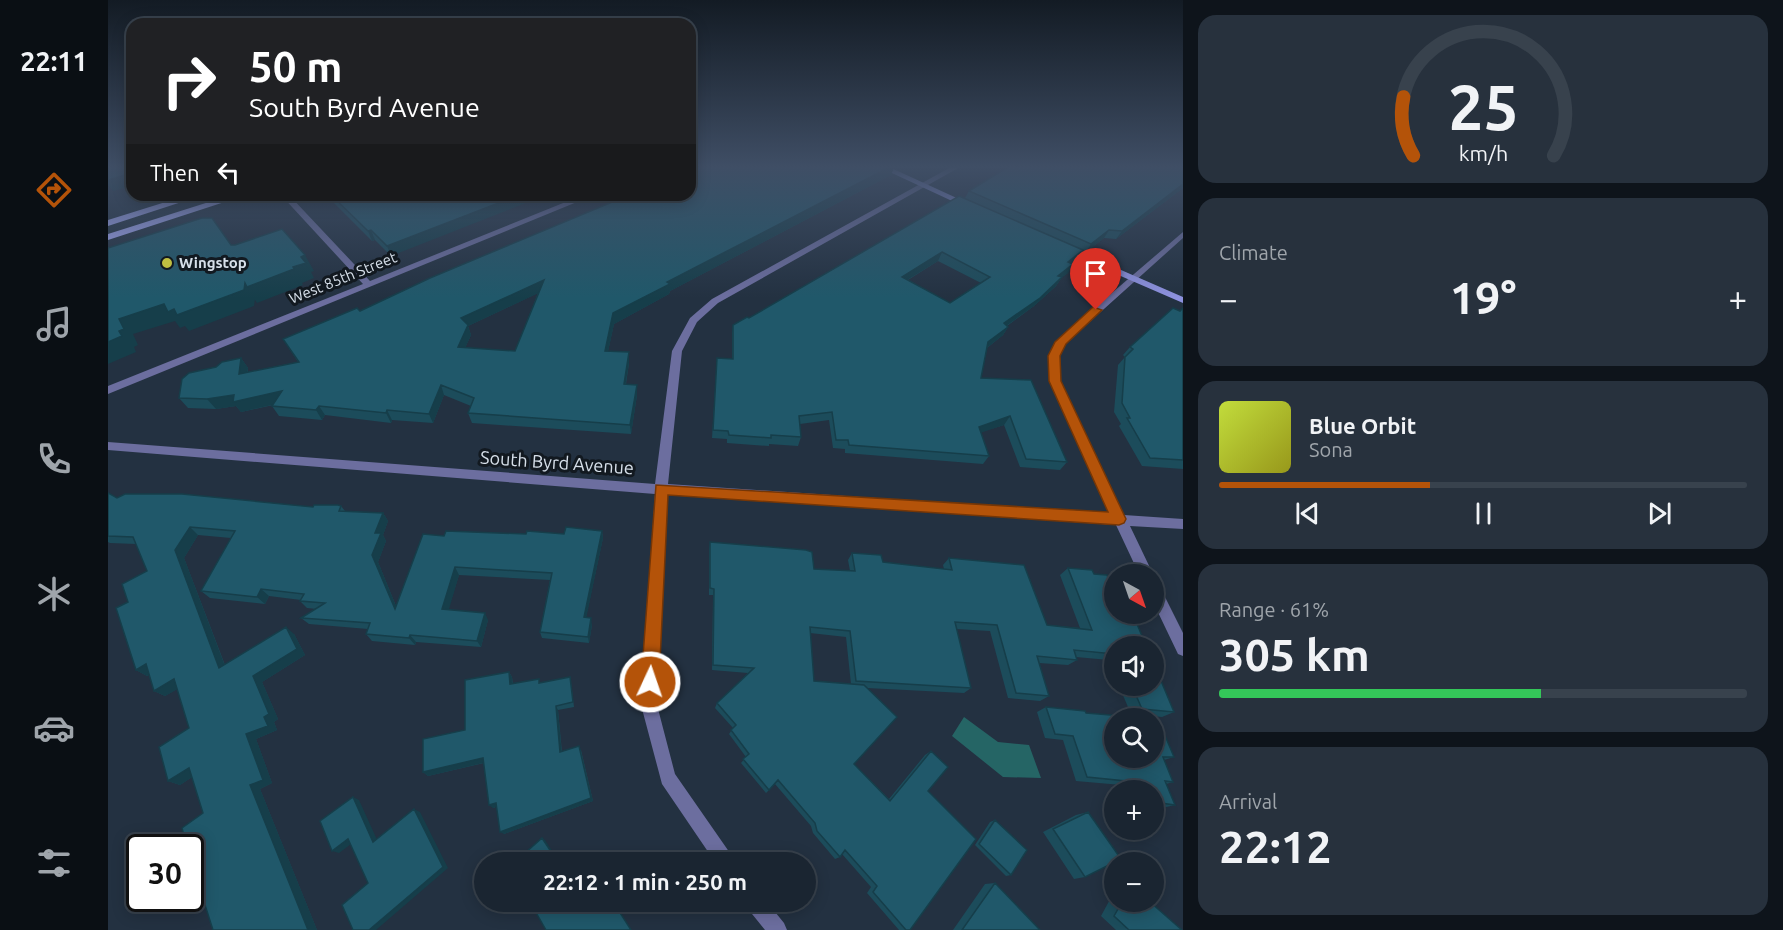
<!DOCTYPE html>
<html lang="en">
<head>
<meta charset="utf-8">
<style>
	:root { --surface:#1a2531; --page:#27313d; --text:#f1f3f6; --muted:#9fa5ab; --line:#38424d; --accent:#b45309 }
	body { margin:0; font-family:Ubuntu,sans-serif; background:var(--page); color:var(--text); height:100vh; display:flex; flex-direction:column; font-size:22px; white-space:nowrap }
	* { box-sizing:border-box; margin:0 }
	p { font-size:20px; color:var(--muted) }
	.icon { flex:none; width:33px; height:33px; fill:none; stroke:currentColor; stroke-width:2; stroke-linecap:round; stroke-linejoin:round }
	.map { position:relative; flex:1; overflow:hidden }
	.drawer { display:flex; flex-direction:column; gap:15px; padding:15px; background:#0e141b; width:600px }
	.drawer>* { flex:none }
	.guide { position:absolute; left:18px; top:18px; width:570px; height:183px; border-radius:18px; box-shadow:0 3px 15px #0003,0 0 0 2px var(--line); background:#202124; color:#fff; overflow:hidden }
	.needle { width:39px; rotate:140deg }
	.controls { position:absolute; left:996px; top:564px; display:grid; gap:12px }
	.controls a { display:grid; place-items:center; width:60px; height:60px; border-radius:50%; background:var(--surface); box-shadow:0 3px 15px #0003,0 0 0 2px var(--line); font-size:30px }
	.speed { position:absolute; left:18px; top:834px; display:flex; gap:12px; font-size:30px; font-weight:700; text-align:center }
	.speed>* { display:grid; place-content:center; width:78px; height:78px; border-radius:50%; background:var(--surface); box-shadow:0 3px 15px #0003,0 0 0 2px var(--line); line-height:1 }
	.speed .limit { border:3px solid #111; border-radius:9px; background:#fff; color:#111 }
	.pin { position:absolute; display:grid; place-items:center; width:51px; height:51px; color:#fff; margin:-62px -26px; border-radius:50% 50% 50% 0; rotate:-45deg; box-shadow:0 0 6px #0007 }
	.pin .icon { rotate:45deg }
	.me { position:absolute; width:66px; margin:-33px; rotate:3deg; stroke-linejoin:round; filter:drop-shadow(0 0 4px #0008) }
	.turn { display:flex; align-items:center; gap:21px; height:126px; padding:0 24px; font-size:27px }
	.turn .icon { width:78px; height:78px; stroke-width:2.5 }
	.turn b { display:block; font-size:42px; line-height:51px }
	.then { display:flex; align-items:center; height:57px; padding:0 24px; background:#0003; gap:12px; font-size:22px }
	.big { font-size:45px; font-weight:700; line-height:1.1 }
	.drawer .tile { flex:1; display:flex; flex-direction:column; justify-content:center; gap:9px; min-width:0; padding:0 21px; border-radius:18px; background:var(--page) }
	.drawer .dial { align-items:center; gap:0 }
	.dial svg { height:156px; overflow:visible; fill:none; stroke:var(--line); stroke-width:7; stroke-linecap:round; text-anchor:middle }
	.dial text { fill:var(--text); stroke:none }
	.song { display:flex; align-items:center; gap:18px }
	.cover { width:72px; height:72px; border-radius:9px; background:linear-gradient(135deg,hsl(70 70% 55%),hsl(60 70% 35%)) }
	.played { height:6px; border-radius:3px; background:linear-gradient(90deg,var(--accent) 40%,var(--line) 40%) }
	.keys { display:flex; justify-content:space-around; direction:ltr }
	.heat { display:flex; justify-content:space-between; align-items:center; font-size:33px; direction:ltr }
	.charge { height:9px; border-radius:4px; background:linear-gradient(90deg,#34c759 61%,var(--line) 0) }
	.trip { position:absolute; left:366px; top:852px; width:342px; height:60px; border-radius:30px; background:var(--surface); box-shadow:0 3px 15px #0003,0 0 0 2px var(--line); font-weight:700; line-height:60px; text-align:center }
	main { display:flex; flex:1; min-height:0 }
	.tabs { display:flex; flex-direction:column; width:108px; justify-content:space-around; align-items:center; background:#0a0f14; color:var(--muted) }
	.tabs .icon { width:42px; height:42px }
	.tabs .selected { color:var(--accent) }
	.tabs b { font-size:27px; color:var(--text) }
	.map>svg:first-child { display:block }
	.water { fill:#256565 }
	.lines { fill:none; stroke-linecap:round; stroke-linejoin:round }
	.street { fill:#6c6e9f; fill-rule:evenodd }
	.secondary { fill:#8d91de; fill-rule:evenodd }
	.primary { fill:#aaaefe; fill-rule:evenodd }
	.wall { fill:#1c4c5b; fill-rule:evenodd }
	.shaded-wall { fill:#163e4a }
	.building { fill:#20586a; stroke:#163e4a; stroke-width:1.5; fill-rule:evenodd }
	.route { fill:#b45309; stroke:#753606; stroke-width:1.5 }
	.poi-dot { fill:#bfbe41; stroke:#121920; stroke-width:2 }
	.labels { text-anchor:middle; stroke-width:6; stroke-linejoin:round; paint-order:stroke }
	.far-poi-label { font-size:15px; font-weight:bold; fill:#d7e0ea; stroke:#121920; text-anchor:start }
	.far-street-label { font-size:15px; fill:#d7e0ea; stroke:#121920 }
	.street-label { font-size:18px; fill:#d7e0ea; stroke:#121920 }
</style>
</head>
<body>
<main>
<nav class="tabs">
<b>22:11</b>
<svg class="icon selected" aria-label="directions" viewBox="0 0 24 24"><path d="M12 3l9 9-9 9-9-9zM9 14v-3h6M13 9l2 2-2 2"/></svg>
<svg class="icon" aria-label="music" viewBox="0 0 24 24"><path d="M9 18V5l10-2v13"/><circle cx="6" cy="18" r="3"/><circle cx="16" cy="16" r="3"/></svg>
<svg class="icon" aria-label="phone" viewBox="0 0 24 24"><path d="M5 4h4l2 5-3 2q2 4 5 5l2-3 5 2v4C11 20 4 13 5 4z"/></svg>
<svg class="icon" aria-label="climate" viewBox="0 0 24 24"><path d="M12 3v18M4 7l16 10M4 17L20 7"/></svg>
<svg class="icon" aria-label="car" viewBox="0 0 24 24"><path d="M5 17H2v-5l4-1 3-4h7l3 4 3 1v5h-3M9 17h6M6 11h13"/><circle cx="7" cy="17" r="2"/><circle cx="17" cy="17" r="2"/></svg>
<svg class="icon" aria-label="filters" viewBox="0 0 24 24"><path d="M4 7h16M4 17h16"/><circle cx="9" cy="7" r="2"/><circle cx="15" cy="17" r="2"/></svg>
</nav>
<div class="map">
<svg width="1075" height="930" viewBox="0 0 1075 930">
	<rect width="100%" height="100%" fill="#233141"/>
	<path class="water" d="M856 717 890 742 921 745 933 778 895 777 844 736Z"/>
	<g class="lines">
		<path class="street" d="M843 167H852L610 303 589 322 574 351 560 484 1003 514 942 381 941 356 949 340 1075 232V238L957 344 951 356 952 381 1016 515 1075 519V529L1022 526 1045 574H1031L1008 525 559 494 549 705 567 774 624 856 627 862H607L554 784 533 705 547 494 0 450V442L547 484 564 351 582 318 604 299Z
			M173 195H181L262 281 475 195H486L0 394V386L255 284Z
			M1046 584 1051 585 1075 633V656L1070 654 1046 604Z
			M638 902H659L676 923 679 930H657L640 909Z"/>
		<path class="secondary" d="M771 167H781L864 205 857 207Z
			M958 246 1075 297V303L955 251 954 249Z"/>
		<path class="primary" d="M80 195H95L0 226V220Z
			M123 195H138L0 240V234Z"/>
	</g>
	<path class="wall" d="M582 167H786L783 175 562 291 561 294 506 324 500 351 521 352V363L518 384 529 395 523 434 364 423 360 413 363 406 336 395 325 423 284 420 283 423 217 415 214 420 171 416 164 406 165 405 133 412 128 406 108 409 80 408 71 398 108 367 133 358 140 368V372L190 362 175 339 252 311 582 195ZM430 293 407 351 357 348 363 335 360 326Z
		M1075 167V188L1008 239 996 238 978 252 975 250 969 258 963 263 960 273 954 277 948 286 926 306 899 326 900 327 895 335 879 348 873 378 959 462 952 470 912 467 896 425 873 432 881 456 875 464 737 453V449L725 448 721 420 692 424 693 437 690 446 661 444V446L619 443V439L604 438 609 358 624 359V333L625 325 641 318 857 198 861 191ZM830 261 873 283 842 303 800 280Z
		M218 195H270L274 199 283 256 267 240 264 241Z
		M1075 308V469L1034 466 1011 426 1013 424 1006 412 1010 365 1017 357 1015 355 1022 347Z
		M0 493 9 498 205 507 233 506 237 511 275 513 280 521 275 535 278 541 270 562 288 606 336 536 456 534 494 531 495 538 478 617 484 625 481 643 434 638 432 632 442 580 351 575 340 610 380 620 373 647 308 642 307 645 264 641 258 634 260 629 201 624 193 618 209 609 199 608 192 601 193 600 161 596 157 604 102 598 93 591 123 538 90 535 76 558 117 665 186 634 197 655 154 682 170 719 166 722 169 730 148 739 164 783 152 789 209 930H105L95 813 84 777 72 785 60 781 81 728 69 689 57 696 46 691 41 675 39 676 28 670 20 602 39 571 28 544 2 543 0 542Z
		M602 542 706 569 742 571 740 560 744 553 775 562 836 569 835 565 841 558 939 625 972 628 952 575 960 568 1006 646V674L1001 660 968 657 969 660 960 665 931 663 941 696 932 701 900 698 882 631 848 629 863 688 856 693 759 688 746 764 781 799 817 755 823 751 820 791 802 930H791L759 893 763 887 734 854 732 857 727 859 705 833 703 826 667 784 658 793 633 763 638 757 621 734 625 728 607 708 609 703 640 673 604 670 605 595H601V549ZM702 633 738 637 743 684 706 681Z
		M401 672 404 677 405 684 432 683 462 677 463 683 466 707 450 710 454 752 473 750 485 801 396 834 388 807 385 808 376 763 320 776 315 772 357 730Z
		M1011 686H1046L1066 712 1054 717 1023 714Z
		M938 707 978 713 1046 719 1066 757 1056 760 1065 782 1058 784 1067 805 1054 808 1046 807V790H1017L1025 786 968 781 955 740 937 738 929 712Z
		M1006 796V803L995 801Z
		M980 812 977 877 966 879 935 832 968 815Z
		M887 820 903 875 898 876 867 845 882 822Z
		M887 883 932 930H845L877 884Z
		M1006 892V902H1042L1074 930H1008L993 916Z"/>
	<path class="shaded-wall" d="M782 167H786L783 175 562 291 561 294 506 324 498 361 497 351 505 313 559 282Z
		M24 173V186L5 191 0 185V180Z
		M1075 184V188L1008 239 1014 231Z
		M411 195H438L283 256 279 246Z
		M263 230 267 240 264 241 260 231Z
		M1001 230 996 238 978 252 983 244Z
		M975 250 969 258 955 270 960 262Z
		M834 252 830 261 791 285 794 277Z
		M197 255 206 271 203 272 206 278 194 283 195 285 149 303 139 287Z
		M965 264 960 273 945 284 950 276Z
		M954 277 948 286 926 306 891 331 896 323Z
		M436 280 437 290 360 326 363 335 353 357 350 347 353 318Z
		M137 283 147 299 146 306 81 331 77 326 72 328 67 321 25 334 30 345 26 347 28 352 0 364V342L11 331V319L56 304Z
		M900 327 895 335 875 351 880 342Z
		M521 352V363L516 394V384Z
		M133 358 140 368 138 384 131 374Z
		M333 385 336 395 325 423 321 414Z
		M529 385V395L523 434 522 425Z
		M174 391 181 401 133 412 128 406 108 409 99 399 126 395Z
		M211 406 217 415 214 420 208 410Z
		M279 410 284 420 283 423 278 413Z
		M902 416 896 425 866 435 871 427Z
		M275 513 280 521 275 535 278 541 270 562 292 616 287 609 264 555 267 533Z
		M82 527 90 535 76 558 120 674 111 668 67 550Z
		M494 531 495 538 477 624 476 617Z
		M347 567 351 575 339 616 334 609Z
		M153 589 161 596 157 604 149 597Z
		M377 613 380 620 373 647 369 641Z
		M483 618 484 625 481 643 480 637Z
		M178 627 186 634 197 655 154 682 170 719 166 722 169 730 148 739 164 783 152 789 209 930H200L142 785 138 734 156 717 145 676Z
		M302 635 308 642 307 645 301 638Z
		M38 664 49 670 39 676 28 670Z
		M401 672 404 677 405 690 402 684Z
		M66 679 77 685 57 696 46 691Z
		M448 706 450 710 454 756 452 752Z
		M471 746 485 801 396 834 392 832Z
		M375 758 379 762 320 776 315 772Z
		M81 768 92 772 72 785 60 781Z
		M245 797 251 800 271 844 265 842Z
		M388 803 391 806 385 808 381 805Z
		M306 809 312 812 340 868 268 930H261Z
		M434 838 437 840 451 862H450Z
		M240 839 247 841 231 853 224 851Z"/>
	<path class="building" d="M0 167H21L24 173 0 180Z
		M582 167H782L559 282 562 284 505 313 497 351 521 352 516 384 529 385 522 425 360 413 366 398 333 385 321 414 279 410 278 413 211 406 208 410 164 406 174 391 125 402 126 395 99 399 71 398 74 379 81 373 108 367 114 362 133 358 131 374 191 362 175 339 249 308 252 311 322 278 521 195H582ZM436 280 407 351 350 347 360 325 353 318Z
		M900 167H1075V184L1014 231 1001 230 983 244 861 191Z
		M223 195H270L274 199 286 195H411L279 246 263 230 260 231Z
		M851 196 975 250 960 262 965 264 950 276 954 277 932 298 896 323 900 327 880 342 873 378 923 380 959 462 918 459 902 416 871 427 881 456 741 445 740 440H728L724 412 691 416 693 437 663 435V438L621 435 620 431 605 430 609 358 625 359V325L639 317 641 318ZM834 252 882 277 842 303 794 277Z
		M94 218H104L123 245H127L174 229 197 255 193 257 198 263 185 267 186 269 139 287 137 283 136 290 69 315 66 309 60 312 56 304 11 319 16 329 11 331 14 336 0 342V248Z
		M1065 308 1072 311 1075 308V460L1042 458 1019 418H1022L1014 403 1017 357 1025 349 1022 347Z
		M0 493 9 498 17 494H74L205 507 206 505H230L233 506 231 511 275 513 267 533H273L264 555 287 609 315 534 336 536 338 531 418 534 419 531 456 534 458 527 494 531 476 617 483 618 480 637 432 632 444 573 347 567 334 609 377 613 369 641 302 635 301 638 258 634 262 623 193 618 217 603 192 601 196 594 153 589 149 597 93 591 127 531 82 527 67 550 111 668 178 627 189 649 145 676 161 714 156 717 160 726 138 734 155 780 142 785 200 930H105L82 858V848H79L74 828 95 813 81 768 60 781 51 747 81 728 66 679 46 691 38 664 28 670 8 608 20 602 14 584 39 571 25 537 0 536Z
		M602 542 698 550 704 552 706 569 747 571 744 553 773 555 775 562 844 570 841 558 916 565 939 625 984 630 960 568 984 570 986 574 999 575 1006 593V614H1025L1038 646H1006V654L966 650 969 660 929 656 941 696 908 693 889 625 847 622 863 688 748 681 742 631 702 627 706 681 756 685 789 717 746 764 782 801 823 751 840 767 820 791 868 839 802 930H798L765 892 769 886 737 850 732 857 709 831 707 823 670 780 661 790 635 759 641 754 623 730 628 725 609 703 646 668 605 665 606 589 602 588Z
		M1046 664 1066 712 1034 709 1024 686H1046Z
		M401 672 402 684 431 679V683L462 677 465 702 448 706 452 752 471 746 483 798 392 832 388 803 381 805 375 758 315 772V739L357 730V680Z
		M938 707 977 711 978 713 1040 718H1006V758H1046V719H1050L1066 757H1055L1065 782 1057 781 1067 805 1046 802V790H1022L1038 783 979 777 965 736 947 734Z
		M245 797 265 842 306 809 335 867 261 930H245L234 905 260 883 240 839 224 851 212 821Z
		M980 812 1013 859 977 877 945 829Z
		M887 820 919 850 903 875 871 844Z
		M434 838 450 862H407Z
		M887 883 932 930H854Z
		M422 902H520L511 911 523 930H438Z
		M1014 902H1042L1074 930H1021L1006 916Z"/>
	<linearGradient id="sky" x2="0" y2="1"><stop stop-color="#131b24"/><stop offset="0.56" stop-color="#3f4e65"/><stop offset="1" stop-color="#3f4e65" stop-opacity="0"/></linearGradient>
	<rect width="1075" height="298" fill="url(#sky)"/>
	<path class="route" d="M985 307 994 310 958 344 952 356 953 381 1018 519 1016 523 1011 525 560 495 551 682 548 689 542 691 536 689 533 682 548 485 1000 512 941 381 940 356 947 342Z"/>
	<circle class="poi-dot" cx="59" cy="263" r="6"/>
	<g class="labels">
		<g class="far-poi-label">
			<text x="71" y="268">Wingstop</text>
		</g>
		<g class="far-street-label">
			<text transform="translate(235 278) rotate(-22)" y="5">West 85th Street</text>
		</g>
		<g class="street-label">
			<text transform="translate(449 463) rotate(4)" y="6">South Byrd Avenue</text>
		</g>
	</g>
</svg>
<div class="controls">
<a><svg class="needle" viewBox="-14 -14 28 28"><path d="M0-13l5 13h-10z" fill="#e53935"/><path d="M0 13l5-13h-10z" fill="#9fa5ab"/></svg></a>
<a><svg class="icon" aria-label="sound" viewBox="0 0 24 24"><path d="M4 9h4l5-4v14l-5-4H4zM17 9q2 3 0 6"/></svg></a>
<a><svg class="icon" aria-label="search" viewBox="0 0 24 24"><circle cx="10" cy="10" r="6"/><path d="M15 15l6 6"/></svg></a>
<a>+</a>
<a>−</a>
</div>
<div class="speed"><div class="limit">30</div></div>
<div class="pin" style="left:988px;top:310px;background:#d93025"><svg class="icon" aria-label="arrive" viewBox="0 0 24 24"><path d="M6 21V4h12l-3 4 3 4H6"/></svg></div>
<svg class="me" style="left:542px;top:682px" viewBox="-20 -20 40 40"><circle r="17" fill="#b45309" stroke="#fff" stroke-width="3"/><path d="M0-11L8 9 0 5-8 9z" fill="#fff"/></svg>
<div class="trip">22:12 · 1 min · 250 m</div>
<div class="guide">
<div class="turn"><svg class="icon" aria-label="right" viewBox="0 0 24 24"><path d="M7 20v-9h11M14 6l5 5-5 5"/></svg><div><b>50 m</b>South Byrd Avenue</div></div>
<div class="then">Then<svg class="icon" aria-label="left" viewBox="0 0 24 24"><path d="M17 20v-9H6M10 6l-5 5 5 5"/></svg></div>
</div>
</div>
<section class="drawer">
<div class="tile dial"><svg viewBox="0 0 100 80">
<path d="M14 69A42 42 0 1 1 86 69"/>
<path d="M14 69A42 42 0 0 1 9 39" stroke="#b45309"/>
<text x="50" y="56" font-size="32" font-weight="700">25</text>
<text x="50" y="72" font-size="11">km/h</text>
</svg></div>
<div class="tile"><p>Climate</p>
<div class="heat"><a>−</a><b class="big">19°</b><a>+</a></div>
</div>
<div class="tile">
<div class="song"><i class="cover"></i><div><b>Blue Orbit</b><p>Sona</p></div></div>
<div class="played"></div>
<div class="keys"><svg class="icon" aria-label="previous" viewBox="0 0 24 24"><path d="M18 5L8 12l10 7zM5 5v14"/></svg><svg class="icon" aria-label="pause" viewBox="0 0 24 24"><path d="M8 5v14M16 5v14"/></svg><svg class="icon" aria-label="next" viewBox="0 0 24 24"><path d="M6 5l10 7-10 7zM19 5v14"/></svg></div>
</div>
<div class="tile"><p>Range · 61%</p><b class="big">305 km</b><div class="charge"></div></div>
<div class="tile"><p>Arrival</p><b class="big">22:12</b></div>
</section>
</main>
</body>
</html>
